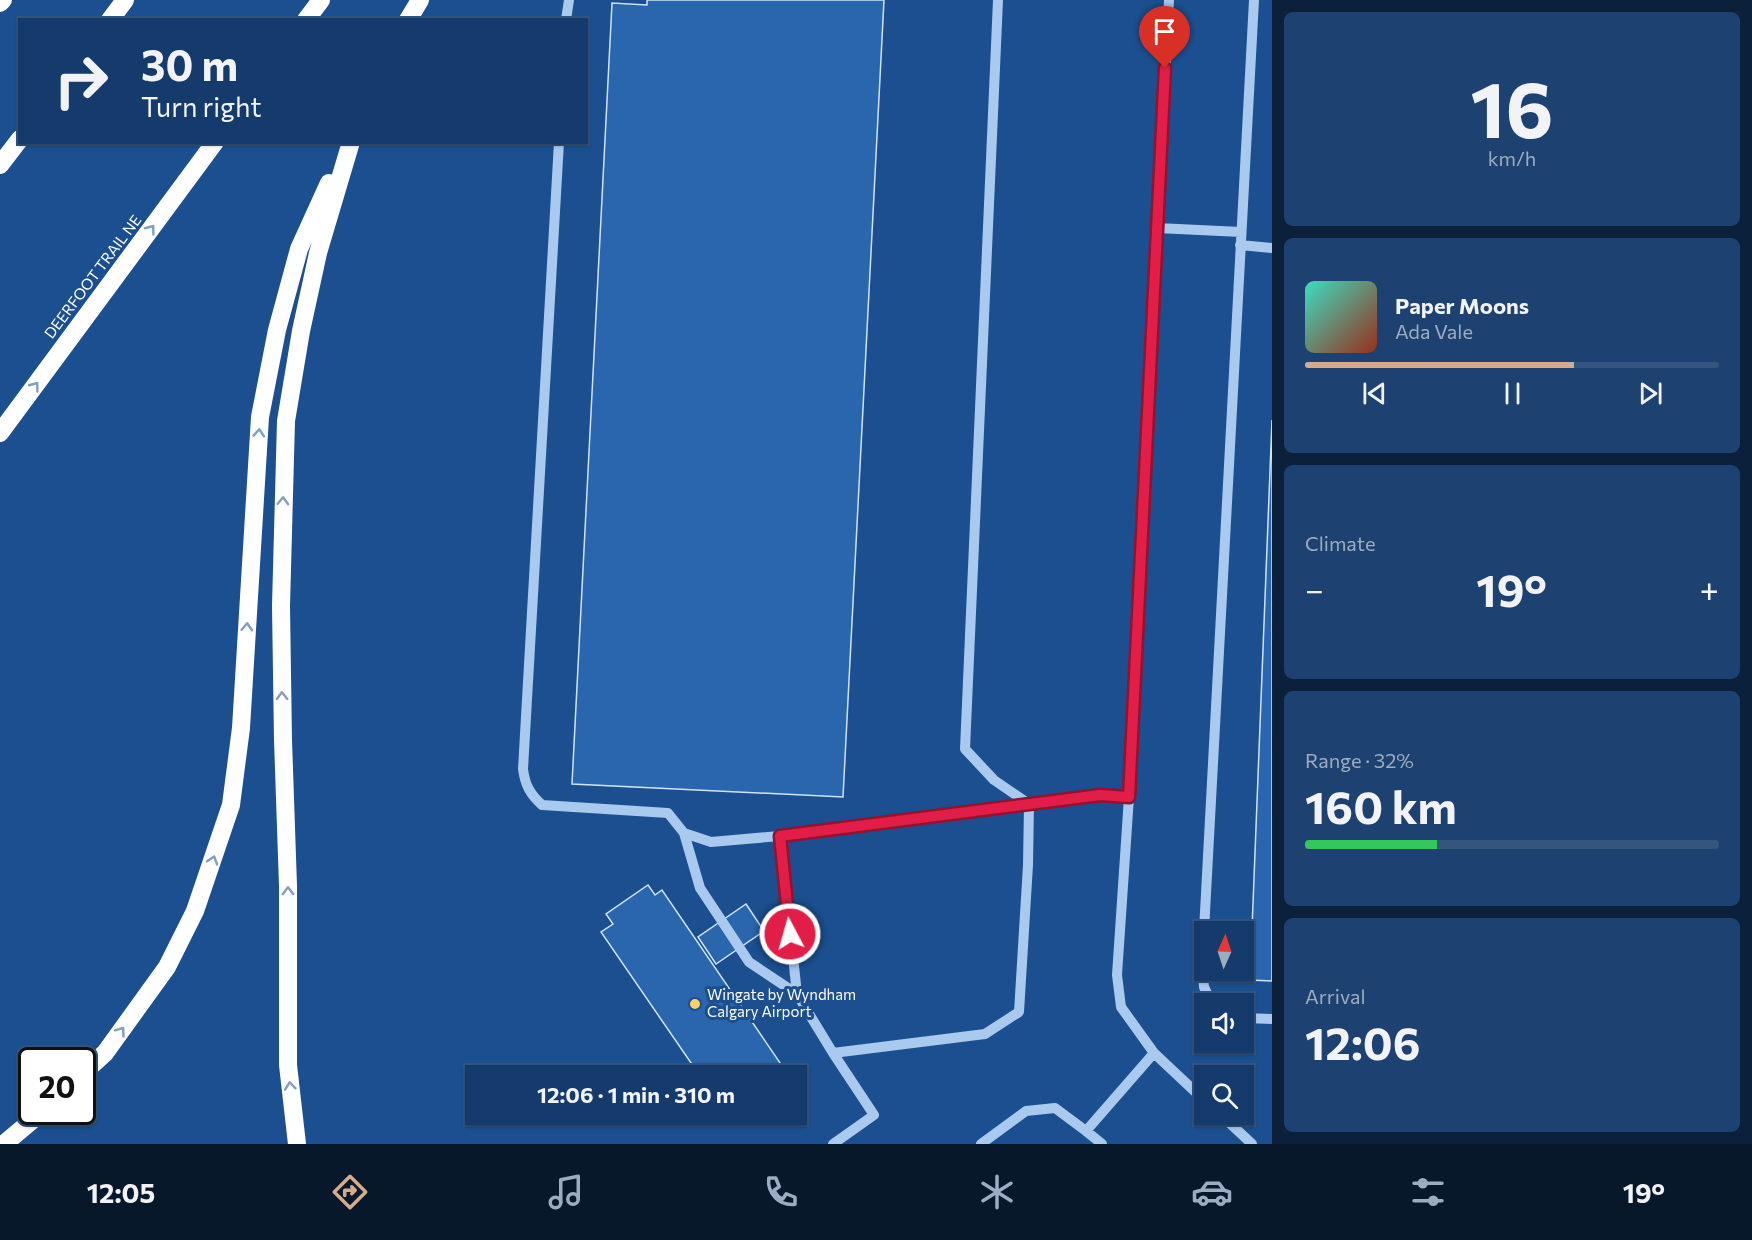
<!DOCTYPE html>
<html lang="en">
<head>
<meta charset="utf-8">
<style>
	:root { --surface:#143b6b; --page:#1d4271; --text:#f1f3f6; --muted:#9dadc1; --line:#33557e; --accent:#d6ab8b }
	body { margin:0; font-family:Commissioner,sans-serif; background:var(--page); color:var(--text); height:100vh; display:flex; flex-direction:column; font-size:22px; white-space:nowrap }
	* { box-sizing:border-box; margin:0 }
	p { font-size:20px; color:var(--muted) }
	.icon { flex:none; width:33px; height:33px; fill:none; stroke:currentColor; stroke-width:2; stroke-linecap:round; stroke-linejoin:round }
	.map { position:relative; flex:1; overflow:hidden }
	.details { display:flex; flex-direction:column; gap:12px; padding:12px; background:#0b203b; width:480px }
	.details>* { flex:none }
	.hud { position:absolute; left:18px; top:18px; width:570px; height:126px; border-radius:0px; box-shadow:0 2px 4px #0004,0 0 0 2px var(--line); background:#143b6b; color:var(--text); overflow:hidden }
	.needle { width:39px; rotate:3deg }
	.controls { position:absolute; left:1194px; top:921px; display:grid; gap:12px }
	.controls a { display:grid; place-items:center; width:60px; height:60px; border-radius:0px; background:var(--surface); box-shadow:0 2px 4px #0004,0 0 0 2px var(--line); font-size:30px }
	.speed { position:absolute; left:18px; top:1047px; display:flex; gap:12px; font-size:30px; font-weight:700; text-align:center }
	.speed>* { display:grid; place-content:center; width:78px; height:78px; border-radius:50%; background:var(--surface); box-shadow:0 2px 4px #0004,0 0 0 2px var(--line); line-height:1 }
	.speed .limit { border:3px solid #111; border-radius:9px; background:#fff; color:#111 }
	.pin { position:absolute; display:grid; place-items:center; width:51px; height:51px; color:#fff; margin:-62px -26px; border-radius:50% 50% 50% 0; rotate:-45deg; box-shadow:0 0 6px #0007 }
	.pin .icon { rotate:45deg }
	.me { position:absolute; width:66px; margin:-33px; rotate:354deg; stroke-linejoin:round; filter:drop-shadow(0 0 4px #0008) }
	.turn { display:flex; align-items:center; gap:21px; height:126px; padding:0 24px; font-size:27px }
	.turn .icon { width:78px; height:78px; stroke-width:2.5 }
	.turn b { display:block; font-size:42px; line-height:51px }
	.big { font-size:45px; font-weight:700; line-height:1.1 }
	.details .tile { flex:1; display:flex; flex-direction:column; justify-content:center; gap:9px; min-width:0; padding:0 21px; border-radius:9px; background:var(--page) }
	.details .dial { align-items:center; gap:0 }
	.dial b { font-size:78px; line-height:1 }
	.song { display:flex; align-items:center; gap:18px }
	.cover { width:72px; height:72px; border-radius:9px; background:linear-gradient(135deg,hsl(170 70% 55%),hsl(10 70% 35%)) }
	.played { height:6px; border-radius:3px; background:linear-gradient(90deg,var(--accent) 65%,var(--line) 65%) }
	.keys { display:flex; justify-content:space-around; direction:ltr }
	.heat { display:flex; justify-content:space-between; align-items:center; font-size:33px; direction:ltr }
	.charge { height:9px; border-radius:4px; background:linear-gradient(90deg,#34c759 32%,var(--line) 0) }
	.trip { position:absolute; left:465px; top:1065px; width:342px; height:60px; border-radius:0px; background:var(--surface); box-shadow:0 2px 4px #0004,0 0 0 2px var(--line); font-weight:700; line-height:60px; text-align:center }
	.dock { display:flex; height:96px; justify-content:space-around; align-items:center; background:#08182b; color:var(--muted) }
	.dock .icon { width:42px; height:42px }
	.dock .active { color:var(--accent) }
	.dock b { font-size:27px; color:var(--text) }
	main { display:flex; flex:1; min-height:0 }
	.map>svg:first-child { display:block }
	.building { fill:#2a66ad; stroke:#cfe3fa; stroke-width:1.5 }
	.lines { fill:none; stroke-linecap:round; stroke-linejoin:round }
	.minor { stroke:#a9c9ee; stroke-width:10 }
	.highway { stroke:#fff; stroke-width:18 }
	.oneway { stroke:#829ec1 }
	.route-casing { stroke:#92132f; stroke-width:15 }
	.route { stroke:#e11d48; stroke-width:10 }
	.poi-dot { fill:#ffd166; stroke:#1b4f8f; stroke-width:2 }
	.labels { text-anchor:middle; stroke-width:6; stroke-linejoin:round; paint-order:stroke }
	.street-label { font-size:15px; fill:#fff; stroke:#1b4f8f }
	.poi-label { font-size:15px; fill:#fff; stroke:#1b4f8f; text-anchor:start }
</style>
</head>
<body>
<main>
<div class="map">
<svg width="1272" height="1144" viewBox="0 0 1272 1144">
	<rect width="100%" height="100%" fill="#1b4f8f"/>
	<path class="building" d="M647 0H884L843 797 572 784 612 3 647 5Z
		M1272 420V981L1250 980Z
		M648 885 655 895 662 890 789 1076H700L601 932 613 924 606 914Z
		M746 904 764 931 716 964 698 937Z"/>
	<g class="lines">
		<path class="minor" d="M998 0 965 749 994 780 1029 804 1028 865 1019 1012 985 1034 833 1053 797 994 780 836 1100 795 1129 797
			M1169 0 1129 797 1117 975 1121 1007 1154 1053 1204 1100
			M566 20 569 0
			M559 142 523 769C525 785 530 794 542 805L668 813 684 833 711 842 780 836
			M1157 228 1241 232
			M1240 245 1272 248
			M684 833 700 888 749 962 797 994
			M1212 1004 1204 987 1202 968 1254 0
			M1244 1018 1272 1019
			M1220 1114 1252 1144
			M1086 1131 1102 1144
			M833 1144 874 1115 833 1053
			M981 1144 1026 1111 1055 1108 1086 1131 1154 1053"/>
		<path class="highway" d="M0 3 3 0
			M110 20 125 0
			M306 20 321 0
			M408 20 420 0
			M0 165 20 139
			M0 433 215 142
			M82 1074 105 1053 167 967 195 911 231 805 241 728 260 417 277 330 299 249 329 183
			M4 1144 42 1112
			M297 1144 288 1065V886L283 740 281 606 286 421 301 331 318 253 351 142"/>
	</g>
	<defs><path id="oneway-chevron" d="M-2-3.5L2.5 0L-2 3.5" fill="none" stroke-width="1.6" stroke-linecap="round" stroke-linejoin="round" transform="scale(1.5)"/></defs>
	<g class="oneway">
		<use href="#oneway-chevron" transform="translate(151 229) rotate(-53)"/>
		<use href="#oneway-chevron" transform="translate(35 386) rotate(-53)"/>
		<use href="#oneway-chevron" transform="translate(259 433) rotate(-86)"/>
		<use href="#oneway-chevron" transform="translate(283 501) rotate(-88)"/>
		<use href="#oneway-chevron" transform="translate(247 627) rotate(-87)"/>
		<use href="#oneway-chevron" transform="translate(282 696) rotate(-91)"/>
		<use href="#oneway-chevron" transform="translate(213 860) rotate(-72)"/>
		<use href="#oneway-chevron" transform="translate(288 891) rotate(-91)"/>
		<use href="#oneway-chevron" transform="translate(121 1031) rotate(-54)"/>
		<use href="#oneway-chevron" transform="translate(290 1086) rotate(-96)"/>
	</g>
	<g class="lines">
		<defs>
			<path id="route" d="M790 934 780 836 1100 795 1129 797 1165 68"/>
		</defs>
		<use href="#route" class="route-casing"/>
		<use href="#route" class="route"/>
	</g>
	<circle class="poi-dot" cx="695" cy="1004" r="6"/>
	<g class="labels">
		<g class="street-label">
			<text transform="translate(93 277) rotate(-53)" y="5">DEERFOOT TRAIL NE</text>
		</g>
		<g class="poi-label">
			<text x="707" y="1000">Wingate by Wyndham<tspan x="707" dy="17">Calgary Airport</tspan></text>
		</g>
	</g>
</svg>
<div class="controls">
<a><svg class="needle" viewBox="-14 -14 28 28"><path d="M0-13l5 13h-10z" fill="#e53935"/><path d="M0 13l5-13h-10z" fill="#9dadc1"/></svg></a>
<a><svg class="icon" aria-label="sound" viewBox="0 0 24 24"><path d="M4 9h4l5-4v14l-5-4H4zM17 9q2 3 0 6"/></svg></a>
<a><svg class="icon" aria-label="search" viewBox="0 0 24 24"><circle cx="10" cy="10" r="6"/><path d="M15 15l6 6"/></svg></a>
</div>
<div class="speed"><div class="limit">20</div></div>
<div class="pin" style="left:1165px;top:68px;background:#d93025"><svg class="icon" aria-label="arrive" viewBox="0 0 24 24"><path d="M6 21V4h12l-3 4 3 4H6"/></svg></div>
<svg class="me" style="left:790px;top:934px" viewBox="-20 -20 40 40"><circle r="17" fill="#e11d48" stroke="#fff" stroke-width="3"/><path d="M0-11L8 9 0 5-8 9z" fill="#fff"/></svg>
<div class="trip">12:06 · 1 min · 310 m</div>
<div class="hud">
<div class="turn"><svg class="icon" aria-label="right" viewBox="0 0 24 24"><path d="M7 20v-9h11M14 6l5 5-5 5"/></svg><div><b>30 m</b>Turn right</div></div>
</div>
</div>
<section class="details">
<div class="tile dial"><b>16</b><p>km/h</p></div>
<div class="tile">
<div class="song"><i class="cover"></i><div><b>Paper Moons</b><p>Ada Vale</p></div></div>
<div class="played"></div>
<div class="keys"><svg class="icon" aria-label="previous" viewBox="0 0 24 24"><path d="M18 5L8 12l10 7zM5 5v14"/></svg><svg class="icon" aria-label="pause" viewBox="0 0 24 24"><path d="M8 5v14M16 5v14"/></svg><svg class="icon" aria-label="next" viewBox="0 0 24 24"><path d="M6 5l10 7-10 7zM19 5v14"/></svg></div>
</div>
<div class="tile"><p>Climate</p>
<div class="heat"><a>−</a><b class="big">19°</b><a>+</a></div>
</div>
<div class="tile"><p>Range · 32%</p><b class="big">160 km</b><div class="charge"></div></div>
<div class="tile"><p>Arrival</p><b class="big">12:06</b></div>
</section>
</main>
<nav class="dock">
<b>12:05</b>
<svg class="icon active" aria-label="directions" viewBox="0 0 24 24"><path d="M12 3l9 9-9 9-9-9zM9 14v-3h6M13 9l2 2-2 2"/></svg>
<svg class="icon" aria-label="music" viewBox="0 0 24 24"><path d="M9 18V5l10-2v13"/><circle cx="6" cy="18" r="3"/><circle cx="16" cy="16" r="3"/></svg>
<svg class="icon" aria-label="phone" viewBox="0 0 24 24"><path d="M5 4h4l2 5-3 2q2 4 5 5l2-3 5 2v4C11 20 4 13 5 4z"/></svg>
<svg class="icon" aria-label="climate" viewBox="0 0 24 24"><path d="M12 3v18M4 7l16 10M4 17L20 7"/></svg>
<svg class="icon" aria-label="car" viewBox="0 0 24 24"><path d="M5 17H2v-5l4-1 3-4h7l3 4 3 1v5h-3M9 17h6M6 11h13"/><circle cx="7" cy="17" r="2"/><circle cx="17" cy="17" r="2"/></svg>
<svg class="icon" aria-label="filters" viewBox="0 0 24 24"><path d="M4 7h16M4 17h16"/><circle cx="9" cy="7" r="2"/><circle cx="15" cy="17" r="2"/></svg>
<b>19°</b>
</nav>
</body>
</html>
